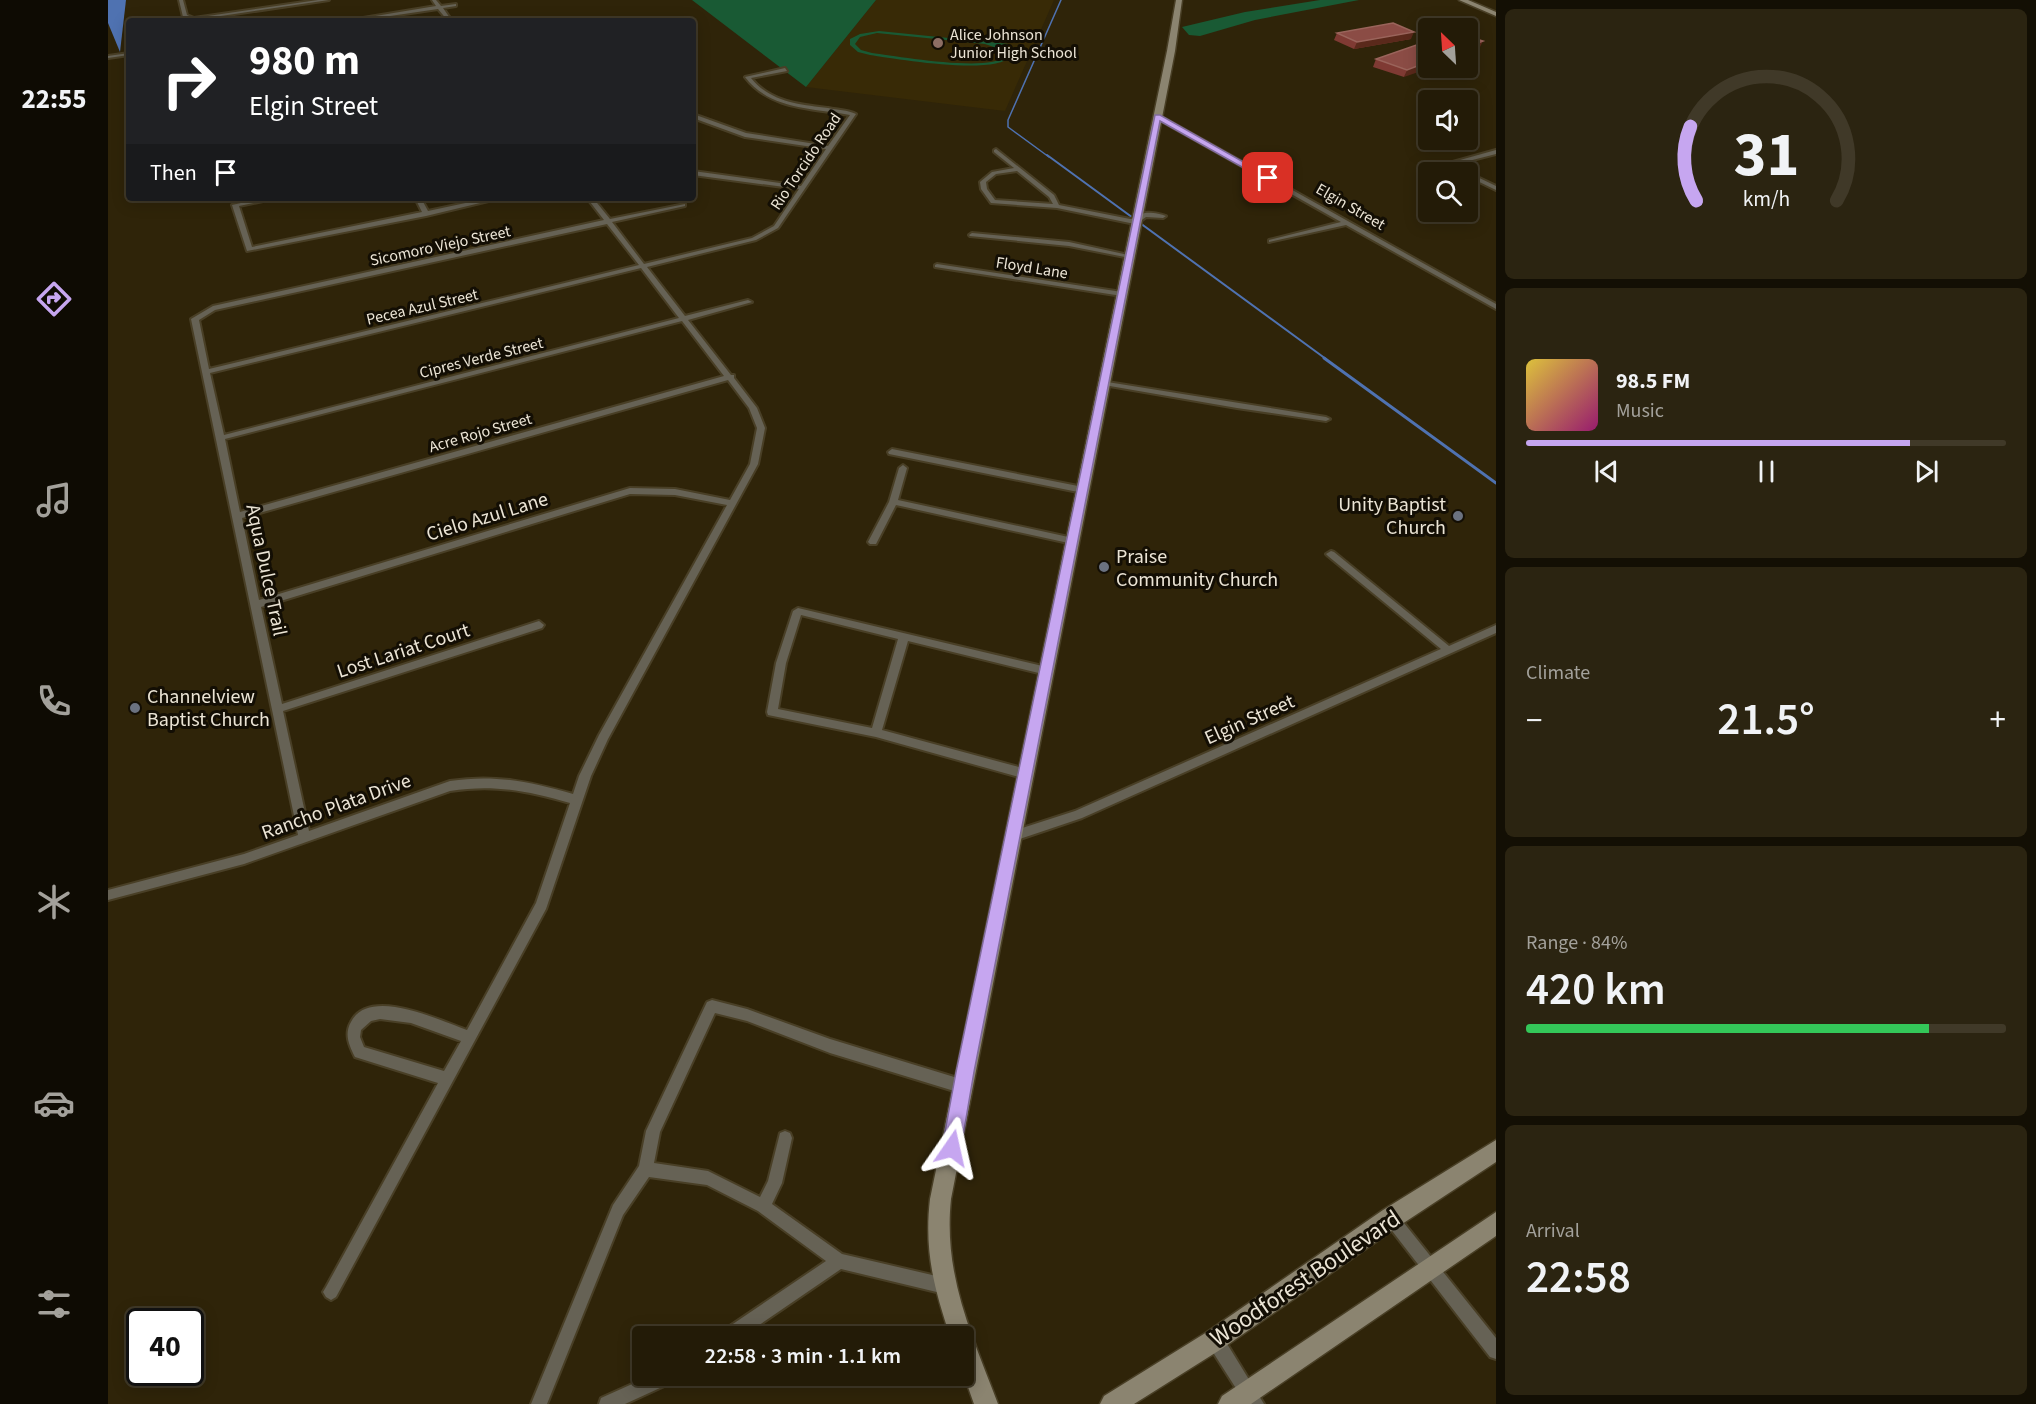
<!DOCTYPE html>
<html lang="en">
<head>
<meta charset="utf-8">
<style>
	:root { --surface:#231b07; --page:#2b2411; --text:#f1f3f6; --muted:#a3a19b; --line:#403928; --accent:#c6a6f0 }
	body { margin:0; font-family:"Source Sans 3",sans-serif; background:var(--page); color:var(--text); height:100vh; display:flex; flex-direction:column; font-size:22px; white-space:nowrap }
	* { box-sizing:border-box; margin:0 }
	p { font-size:20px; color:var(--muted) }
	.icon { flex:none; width:33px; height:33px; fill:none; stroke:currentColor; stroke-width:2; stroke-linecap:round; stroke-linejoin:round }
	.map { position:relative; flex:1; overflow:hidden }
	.details { display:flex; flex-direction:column; gap:9px; padding:9px; background:#130f04; width:540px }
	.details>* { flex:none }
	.guide { position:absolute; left:18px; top:18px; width:570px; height:183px; border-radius:6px; box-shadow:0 3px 15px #0003,0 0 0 2px var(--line); background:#202124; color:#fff; overflow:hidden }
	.needle { width:39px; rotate:335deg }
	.controls { position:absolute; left:1310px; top:18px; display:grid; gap:12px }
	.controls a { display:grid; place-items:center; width:60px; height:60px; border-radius:6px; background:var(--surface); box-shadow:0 3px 15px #0003,0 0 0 2px var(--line); font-size:30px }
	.speed { position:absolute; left:18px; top:1308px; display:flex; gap:12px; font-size:30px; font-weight:700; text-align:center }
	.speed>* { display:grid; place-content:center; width:78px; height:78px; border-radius:50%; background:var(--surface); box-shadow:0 3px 15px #0003,0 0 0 2px var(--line); line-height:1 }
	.speed .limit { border:3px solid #111; border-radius:9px; background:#fff; color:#111 }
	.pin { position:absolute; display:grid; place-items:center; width:51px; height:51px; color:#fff; margin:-26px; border-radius:12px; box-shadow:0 3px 9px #0006 }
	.me { position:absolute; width:66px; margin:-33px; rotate:11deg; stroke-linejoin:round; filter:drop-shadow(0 0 4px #0008) }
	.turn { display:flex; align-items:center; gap:21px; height:126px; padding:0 24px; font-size:27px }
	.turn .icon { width:78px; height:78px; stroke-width:2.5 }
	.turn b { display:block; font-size:42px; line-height:51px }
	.then { display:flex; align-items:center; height:57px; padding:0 24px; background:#0003; gap:12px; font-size:22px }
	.big { font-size:45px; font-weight:600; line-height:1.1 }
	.details .tile { flex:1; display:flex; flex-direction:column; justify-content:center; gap:9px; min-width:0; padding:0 21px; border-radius:9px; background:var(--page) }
	.details .dial { align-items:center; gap:0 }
	.dial svg { height:156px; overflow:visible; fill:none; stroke:var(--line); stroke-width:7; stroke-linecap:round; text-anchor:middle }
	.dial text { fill:var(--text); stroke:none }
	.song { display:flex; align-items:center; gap:18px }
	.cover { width:72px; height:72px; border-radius:9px; background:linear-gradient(135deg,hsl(50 70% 55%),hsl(320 70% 35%)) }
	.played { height:6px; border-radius:3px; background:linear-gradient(90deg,var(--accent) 80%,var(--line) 80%) }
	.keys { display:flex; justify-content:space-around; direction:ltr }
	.heat { display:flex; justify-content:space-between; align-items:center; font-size:33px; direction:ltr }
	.charge { height:9px; border-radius:4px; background:linear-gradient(90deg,#34c759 84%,var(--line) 0) }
	.trip { position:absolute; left:524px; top:1326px; width:342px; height:60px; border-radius:6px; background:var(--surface); box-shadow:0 3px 15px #0003,0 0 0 2px var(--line); font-weight:600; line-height:60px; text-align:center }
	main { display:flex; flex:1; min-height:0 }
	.tab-bar { display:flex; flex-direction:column; width:108px; justify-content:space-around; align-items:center; background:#0e0b03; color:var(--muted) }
	.tab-bar .icon { width:42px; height:42px }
	.tab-bar .active { color:var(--accent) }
	.tab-bar b { font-size:27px; color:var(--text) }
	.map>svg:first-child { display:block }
	.built { fill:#382a06 }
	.green { fill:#195a34; fill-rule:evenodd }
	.water { fill:#4f72b1 }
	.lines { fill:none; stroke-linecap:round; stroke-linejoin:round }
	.stream-far2 { stroke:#4f72b1; stroke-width:1.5 }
	.stream-far1 { stroke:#4f72b1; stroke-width:2 }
	.stream { stroke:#4f72b1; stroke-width:3 }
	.street-casing { stroke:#493f26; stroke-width:4 }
	.secondary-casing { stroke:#493f26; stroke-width:3 }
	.street { fill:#666255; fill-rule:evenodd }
	.secondary { fill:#8b8470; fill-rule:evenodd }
	.wall { fill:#7f3a33 }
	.shaded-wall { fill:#5a291b }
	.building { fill:#8b4c45; stroke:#9a645b; stroke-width:1.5 }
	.route { fill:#c6a6f0; stroke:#816c9c; stroke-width:1.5 }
	.education-dot { fill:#8d6e63; stroke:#130e04; stroke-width:2 }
	.worship-dot { fill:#6b7280; stroke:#130e04; stroke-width:2 }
	.labels { text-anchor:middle; stroke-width:6; stroke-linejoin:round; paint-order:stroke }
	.far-poi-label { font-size:16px; fill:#ebe4d5; stroke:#130e04; text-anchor:start }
	.far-street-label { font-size:16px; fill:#ebe4d5; stroke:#130e04 }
	.poi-label { font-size:20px; fill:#ebe4d5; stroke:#130e04; text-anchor:start }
	.street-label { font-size:20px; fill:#ebe4d5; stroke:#130e04 }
	.near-street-label { font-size:24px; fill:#ebe4d5; stroke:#130e04 }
</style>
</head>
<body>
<main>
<nav class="tab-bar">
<b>22:55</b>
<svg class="icon active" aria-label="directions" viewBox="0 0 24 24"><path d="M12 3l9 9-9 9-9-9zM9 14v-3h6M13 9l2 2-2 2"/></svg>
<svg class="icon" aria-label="music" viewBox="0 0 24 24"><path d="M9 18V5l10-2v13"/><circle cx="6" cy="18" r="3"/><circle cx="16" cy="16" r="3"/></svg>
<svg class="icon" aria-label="phone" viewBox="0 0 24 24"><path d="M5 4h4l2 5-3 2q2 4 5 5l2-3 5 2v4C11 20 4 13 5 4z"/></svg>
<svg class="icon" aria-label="climate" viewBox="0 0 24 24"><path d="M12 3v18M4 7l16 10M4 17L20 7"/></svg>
<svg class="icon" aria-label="car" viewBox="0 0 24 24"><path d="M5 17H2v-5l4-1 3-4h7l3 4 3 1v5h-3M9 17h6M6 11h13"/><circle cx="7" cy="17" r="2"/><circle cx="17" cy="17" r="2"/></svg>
<svg class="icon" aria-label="filters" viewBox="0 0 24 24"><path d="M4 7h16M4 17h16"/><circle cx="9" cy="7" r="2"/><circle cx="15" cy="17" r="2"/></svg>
</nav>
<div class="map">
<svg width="1388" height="1404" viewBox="0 0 1388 1404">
	<rect width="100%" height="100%" fill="#2f2409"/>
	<path class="built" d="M768 0H946L897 111 698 87Z"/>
	<path class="green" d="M584 0H768L698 87Z
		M1212 0H1251L1147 20 1092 36 1081 35 1074 27 1137 12Z
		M771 31 901 44 894 46 901 52 903 56C888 76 788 59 762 55L750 52 742 45V39L752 34ZM769 33 877 44 892 49 897 56C883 73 788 56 764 53L753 50 747 44 752 37Z"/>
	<path class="water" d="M0 0H18L12 52 0 23Z"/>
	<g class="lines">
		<path class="stream-far2" d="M941 157 900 127V120L953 0"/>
		<path class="stream-far1" d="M939 155 1218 359"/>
		<path class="stream" d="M1216 358 1388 483"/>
		<defs>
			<path id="street" d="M71 0H75L79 15 86 18 210 0H221L86 20 75 17Z
				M324 0H328L333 6 348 4V6L335 8 344 21H340L330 9 248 21H237L328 6Z
				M21 53V55L0 58V56Z
				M677 68 679 71 643 78C662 102 692 105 720 108 729 110 740 110 748 114L670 228 648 240 539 267 577 316 640 300 644 302 580 320 623 375H626V378L649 408 657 428 650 464 500 739 483 776 438 909 228 1297 223 1300 218 1297 215 1292 218 1287 330 1083 247 1057C241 1045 236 1034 243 1022 261 986 333 1021 359 1030L428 903 462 803C420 791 386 784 342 791L136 864 0 900V890L136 854 190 835 83 319 105 306 496 220 479 198H485L502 219 577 204V206L504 222 536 264 644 238 666 226 691 189 585 175V171L693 186 718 149 637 137 585 118V114L638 133 720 146 742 115C704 108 662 110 637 77ZM499 224 531 265 101 369 91 320 107 310ZM533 268 571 318 116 435 102 373ZM574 321 616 376 132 512 117 439ZM620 380 641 408 649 428 642 464 622 500 567 489 522 488 151 600 134 518ZM522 494 567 495 619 505 491 735 471 776 465 794C422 782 387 774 342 781L201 831 175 711 434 628 436 625 431 621 174 704 153 607ZM272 1019 303 1023 353 1041 336 1071 256 1047 252 1037 253 1030 263 1021Z
				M1048 116H1052L1388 304V309L1238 225 1161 242V240L1233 222 1048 118Z
				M888 149 946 195 951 205 1022 219C1029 219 1030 215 1037 213 1043 212 1053 214 1058 216L1055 218 1038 217 1031 222 1022 223 949 208 883 203 873 189 872 182 884 172 906 168 886 152V150ZM909 171 941 197 945 204 887 200 879 189 878 182 888 174Z
				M1388 150V154L1337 167 1334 165Z
				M1363 174 1388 186V190L1361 177 1360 176Z
				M156 198H169L131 206 144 247 314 212 307 198H313L320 211 381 198H393L318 216 139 251 124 205Z
				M864 233 961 242 1025 256 1022 258 961 246 862 236 861 235Z
				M829 264 1014 292 1018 294 1014 296 827 267V265Z
				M993 381 1218 417 1222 419 1218 421 1129 408 996 385 992 383Z
				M784 449 975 487 979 490 975 493 781 454 780 452Z
				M795 465 799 468 790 500 965 538 970 541 965 544 788 505 768 544H762L760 542 781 502 791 468Z
				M1223 551 1226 552 1341 646 1388 625V633L974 818 906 841 902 840 900 836 902 832 967 811 1333 649 1220 556 1218 554Z
				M690 608 943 668 944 671 939 675 800 641 774 730 918 769 922 771 924 774 922 777 918 779 768 737 660 715 659 712 668 663 685 611ZM693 615 790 639 764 728 670 709 678 663Z
				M604 1000 639 1009 722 1039 856 1080 861 1082 863 1087 861 1092 856 1094 722 1053 639 1021 607 1013 552 1132 546 1163 600 1171 652 1197 660 1181 672 1133 677 1131 682 1133 684 1138 674 1183 664 1204 734 1254 837 1278 842 1281 845 1286 842 1291 837 1294 733 1269 635 1336H614L616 1330 718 1261 650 1211 599 1185 541 1177 515 1215 439 1404H423L505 1205 531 1166 538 1131 599 1002Z
				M1283 1211 1288 1213 1388 1338V1359L1382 1357 1278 1223 1276 1218 1278 1213Z
				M1107 1332 1113 1334 1156 1404H1138L1101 1346 1099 1340 1101 1334Z
				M542 1376H567L565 1382 517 1404H491L493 1398Z"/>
			<path id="secondary" d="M1068 0H1074L1067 51 843 1199C835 1275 864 1335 890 1404H866L855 1373V1336H842C826 1288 816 1251 822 1199L1059 51Z
				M1351 0H1360L1388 12V16Z
				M1388 1140V1162L1291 1226 1115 1348 1026 1404H992L996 1396 1099 1332 1275 1210Z
				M1388 1212V1236L1143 1404H1110L1114 1396Z"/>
		</defs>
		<use href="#street" class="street-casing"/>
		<use href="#secondary" class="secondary-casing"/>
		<use href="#street" class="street"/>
		<use href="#secondary" class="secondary"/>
	</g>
	<path class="wall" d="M1229 33 1303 39 1246 49 1226 40Z
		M1320 41 1296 77 1265 67 1268 59Z"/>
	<path class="shaded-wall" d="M1306 32 1303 39 1246 49 1249 42Z
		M1375 41 1371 49 1359 54V47Z
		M1320 62V68H1322L1296 77 1299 70Z"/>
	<path class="building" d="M1285 23 1306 32 1249 42 1229 33Z
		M1359 36 1375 41 1359 47Z
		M1320 41V62L1299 70 1268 59Z"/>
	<path class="route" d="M1047 115H1052L1164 178 1157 180 1052 121 866 1072 853 1148 850 1155 844 1158 837 1155 834 1148 848 1072Z"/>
	<circle class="education-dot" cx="830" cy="43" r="6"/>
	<g class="worship-dot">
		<circle cx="1350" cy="516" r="6"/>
		<circle cx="996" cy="567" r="6"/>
		<circle cx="27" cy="708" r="6"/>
	</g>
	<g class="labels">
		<g class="far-poi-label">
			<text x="842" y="40">Alice Johnson<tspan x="842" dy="18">Junior High School</tspan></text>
		</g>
		<g class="far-street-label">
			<text transform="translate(697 161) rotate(-56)" y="6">Rio Torcido Road</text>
			<text transform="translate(1243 206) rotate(30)" y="6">Elgin Street</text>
			<text transform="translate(332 245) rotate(-12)" y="6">Sicomoro Viejo Street</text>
			<text transform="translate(924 267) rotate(9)" y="6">Floyd Lane</text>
			<text transform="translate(314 306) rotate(-13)" y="6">Pecea Azul Street</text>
			<text transform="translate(373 357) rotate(-14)" y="6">Cipres Verde Street</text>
			<text transform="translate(372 432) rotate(-16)" y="6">Acre Rojo Street</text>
		</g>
		<g class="poi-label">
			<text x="1338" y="511" text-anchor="end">Unity Baptist<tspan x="1338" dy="23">Church</tspan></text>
			<text x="1008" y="563">Praise<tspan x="1008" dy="23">Community Church</tspan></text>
			<text x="39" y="703">Channelview<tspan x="39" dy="23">Baptist Church</tspan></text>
		</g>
		<g class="street-label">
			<text transform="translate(379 516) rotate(-17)" y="7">Cielo Azul Lane</text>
			<text transform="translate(159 570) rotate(78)" y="7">Aqua Dulce Trail</text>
			<text transform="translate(295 650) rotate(-18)" y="7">Lost Lariat Court</text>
			<text transform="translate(1141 719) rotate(-24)" y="7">Elgin Street</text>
			<text transform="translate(228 806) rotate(-20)" y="7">Rancho Plata Drive</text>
		</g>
		<g class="near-street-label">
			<text transform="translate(1197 1278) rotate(-34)" y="8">Woodforest Boulevard</text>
		</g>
	</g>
</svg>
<div class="controls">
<a><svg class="needle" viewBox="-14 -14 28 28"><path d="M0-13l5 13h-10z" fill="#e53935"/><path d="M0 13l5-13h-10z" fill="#a3a19b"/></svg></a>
<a><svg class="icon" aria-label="sound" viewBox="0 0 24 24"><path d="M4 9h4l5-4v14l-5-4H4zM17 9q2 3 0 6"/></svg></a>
<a><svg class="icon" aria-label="search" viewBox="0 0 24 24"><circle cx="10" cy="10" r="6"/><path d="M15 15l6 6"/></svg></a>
</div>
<div class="speed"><div class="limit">40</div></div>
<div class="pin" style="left:1160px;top:178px;background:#d93025"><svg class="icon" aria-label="arrive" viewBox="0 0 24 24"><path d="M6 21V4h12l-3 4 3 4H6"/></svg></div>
<svg class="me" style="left:844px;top:1148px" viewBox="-20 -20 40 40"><path d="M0-17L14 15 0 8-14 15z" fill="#c6a6f0" stroke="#fff" stroke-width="4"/></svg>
<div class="trip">22:58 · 3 min · 1.1 km</div>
<div class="guide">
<div class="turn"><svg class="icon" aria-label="right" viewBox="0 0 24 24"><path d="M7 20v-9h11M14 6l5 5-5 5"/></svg><div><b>980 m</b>Elgin Street</div></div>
<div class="then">Then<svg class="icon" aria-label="arrive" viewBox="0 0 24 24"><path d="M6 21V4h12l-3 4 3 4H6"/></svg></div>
</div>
</div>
<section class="details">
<div class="tile dial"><svg viewBox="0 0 100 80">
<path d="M14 69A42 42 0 1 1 86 69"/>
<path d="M14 69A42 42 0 0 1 11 31" stroke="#c6a6f0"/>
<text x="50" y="56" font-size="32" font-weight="700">31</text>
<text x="50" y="72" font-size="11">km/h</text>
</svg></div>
<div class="tile">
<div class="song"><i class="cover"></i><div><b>98.5 FM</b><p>Music</p></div></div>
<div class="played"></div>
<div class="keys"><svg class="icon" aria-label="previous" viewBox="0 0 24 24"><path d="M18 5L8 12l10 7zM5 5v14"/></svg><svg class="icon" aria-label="pause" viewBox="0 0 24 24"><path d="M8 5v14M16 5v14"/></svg><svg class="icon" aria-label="next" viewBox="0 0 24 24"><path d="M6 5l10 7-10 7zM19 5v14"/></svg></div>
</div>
<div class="tile"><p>Climate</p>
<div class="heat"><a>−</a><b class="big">21.5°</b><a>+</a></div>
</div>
<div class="tile"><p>Range · 84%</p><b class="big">420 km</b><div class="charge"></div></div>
<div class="tile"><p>Arrival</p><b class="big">22:58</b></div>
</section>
</main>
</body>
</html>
